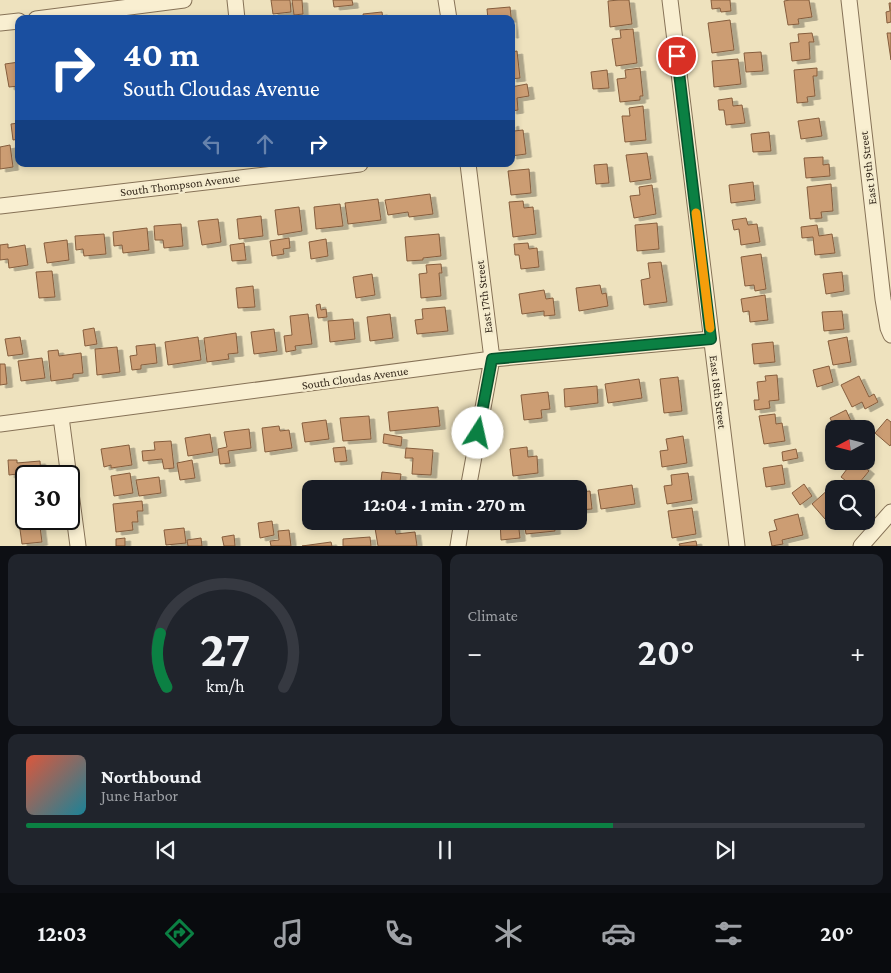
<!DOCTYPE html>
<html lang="en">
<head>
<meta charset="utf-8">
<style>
	:root { --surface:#171b24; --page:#20242c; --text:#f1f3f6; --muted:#9ea1a6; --line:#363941; --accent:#0b8043 }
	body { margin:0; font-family:"Crimson Pro",serif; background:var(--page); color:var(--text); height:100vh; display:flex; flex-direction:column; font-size:19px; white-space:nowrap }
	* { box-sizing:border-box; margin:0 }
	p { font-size:16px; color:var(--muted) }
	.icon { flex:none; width:28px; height:28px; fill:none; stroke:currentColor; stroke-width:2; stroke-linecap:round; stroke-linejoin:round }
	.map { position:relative; height:546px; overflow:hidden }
	.panel { display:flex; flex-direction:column; gap:8px; padding:8px; background:#0d0f14; flex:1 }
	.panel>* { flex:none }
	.hud { position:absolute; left:15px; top:15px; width:500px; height:152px; border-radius:10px; box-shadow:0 2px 8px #0003; background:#1a4fa0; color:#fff; overflow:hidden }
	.needle { width:32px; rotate:263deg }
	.fabs { position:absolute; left:825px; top:420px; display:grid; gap:10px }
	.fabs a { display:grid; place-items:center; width:50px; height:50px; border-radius:10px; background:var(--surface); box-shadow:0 2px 8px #0003; font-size:25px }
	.speed { position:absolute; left:15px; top:465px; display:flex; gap:10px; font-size:25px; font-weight:700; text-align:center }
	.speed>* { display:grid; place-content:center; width:65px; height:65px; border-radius:50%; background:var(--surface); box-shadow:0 2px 8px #0003; line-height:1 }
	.speed .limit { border:2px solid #111; border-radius:8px; background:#fff; color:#111 }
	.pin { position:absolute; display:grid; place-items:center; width:42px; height:42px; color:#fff; margin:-21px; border:2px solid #fff; border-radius:50%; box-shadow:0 1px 5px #0007 }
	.me { position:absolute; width:55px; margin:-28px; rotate:10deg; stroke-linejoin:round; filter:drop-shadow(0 0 4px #0008) }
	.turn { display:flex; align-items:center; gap:18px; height:105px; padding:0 25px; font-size:22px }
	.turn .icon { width:65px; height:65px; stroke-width:2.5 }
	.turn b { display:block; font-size:35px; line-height:42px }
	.lanes { display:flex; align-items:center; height:48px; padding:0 25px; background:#0003; justify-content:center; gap:25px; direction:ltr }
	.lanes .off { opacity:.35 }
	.big { font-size:38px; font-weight:700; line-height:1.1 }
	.panel .tile { flex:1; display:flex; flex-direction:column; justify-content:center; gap:8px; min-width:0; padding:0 18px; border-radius:10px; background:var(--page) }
	.panel .dial { align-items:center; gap:0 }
	.dial svg { height:130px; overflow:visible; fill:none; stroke:var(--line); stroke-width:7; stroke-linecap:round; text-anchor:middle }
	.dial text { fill:var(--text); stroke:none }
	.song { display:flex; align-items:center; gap:15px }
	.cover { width:60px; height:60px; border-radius:8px; background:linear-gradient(135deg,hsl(10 70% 55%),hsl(190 70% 35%)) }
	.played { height:5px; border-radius:2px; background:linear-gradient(90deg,var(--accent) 70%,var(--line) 70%) }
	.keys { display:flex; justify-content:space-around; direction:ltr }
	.heat { display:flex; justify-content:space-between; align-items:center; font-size:28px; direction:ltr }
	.panel .tiles { flex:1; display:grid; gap:8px; grid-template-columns:1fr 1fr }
	.tile:last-child { grid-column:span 2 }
	.trip { position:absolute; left:302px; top:480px; width:285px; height:50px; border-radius:10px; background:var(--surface); box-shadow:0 2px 8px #0003; font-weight:700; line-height:50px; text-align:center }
	.dock { display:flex; height:80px; justify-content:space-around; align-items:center; background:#090b0e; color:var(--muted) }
	.dock .icon { width:35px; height:35px }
	.dock .current { color:var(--accent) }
	.dock b { font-size:22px; color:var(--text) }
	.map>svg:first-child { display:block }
	.building { fill:#cc9d73; stroke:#855d3d; filter:url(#shadow) }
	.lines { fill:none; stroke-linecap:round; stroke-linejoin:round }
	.minor-casing { stroke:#867257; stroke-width:17 }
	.minor { stroke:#f9efd1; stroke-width:15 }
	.route-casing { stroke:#07532c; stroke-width:12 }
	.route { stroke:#0b8043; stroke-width:9 }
	.slow { stroke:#f59e0b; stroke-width:9 }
	.labels { text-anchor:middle; stroke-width:5; stroke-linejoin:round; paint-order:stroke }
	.street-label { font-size:12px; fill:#35291c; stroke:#f5ecce }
</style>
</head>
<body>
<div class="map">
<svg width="891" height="546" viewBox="0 0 891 546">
	<defs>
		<filter id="shadow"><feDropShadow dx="5.5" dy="3" stdDeviation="0" flood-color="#0004"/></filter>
	</defs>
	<rect width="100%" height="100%" fill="#eee2be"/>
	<path class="building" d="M271 0H290L291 12 273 14Z
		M292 0H302L303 14 294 15Z
		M333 0H352L353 5 334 7Z
		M619 0H629L632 24 610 27 608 1Z
		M711 0H730L731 11 721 12 720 8 712 9Z
		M790 0H809L812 17 798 19 799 24 788 25 784 1Z
		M889 3H891V22L887 23 886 12 890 11Z
		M510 7 513 35H511V19H488L487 9Z
		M382 12 383 19H364L363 14Z
		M730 20 734 50 712 53 708 23Z
		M633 29 637 63 616 66 612 39 621 38 620 30Z
		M812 33 814 42H809L810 59 792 61 790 43 799 42 798 34Z
		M887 33H891V60Z
		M517 51 520 78 511 79V52Z
		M761 52 763 71 746 72 744 53Z
		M738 59 741 84 714 87 712 61Z
		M19 62V86L9 87 5 64Z
		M640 68 643 96H640V100L620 102 617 79 626 78 625 70Z
		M817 68V76H813L815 96 807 97 808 102 797 103 794 70Z
		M607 70 609 88 593 89 591 72Z
		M527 84 529 96 517 98 518 110 511 111V94L512 93 511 87Z
		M732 98 733 106 742 105 745 123 726 125 724 110H719L718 100Z
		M643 106 646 140 625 142 622 116H630L629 108Z
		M819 118 822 136 801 139 798 121Z
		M19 123V139L13 140 11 124Z
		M513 123 514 131 523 130 526 154 511 156V124Z
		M769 132 771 151 753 152 751 134Z
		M10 145 13 167 0 169V147Z
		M647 153 651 179 630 182 626 155Z
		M823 157V165L829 164 830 176 806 178 804 158Z
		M607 164 609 183 596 184 594 165Z
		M529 169 531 193 511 195 508 171Z
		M753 182 755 200 731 203 729 185Z
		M831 184 833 211 821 212 822 218 810 219 807 187Z
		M652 185 656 214 634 218 630 196 640 195 639 187Z
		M430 194 433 214 409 217 408 212 388 215 385 200Z
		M378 199 381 220 348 224 345 203Z
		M523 201 524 208 533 207 536 234 513 237 509 202Z
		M340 204 343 226 316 229 314 207Z
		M299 207 302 231 278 235 275 210Z
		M261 216 263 236 239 239 237 219Z
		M746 218 748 225 757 224 760 242 741 245 739 229 734 230 732 220Z
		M218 219 221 242 202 245 198 221Z
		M657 223 659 249 637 251 635 225Z
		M181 224 183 246 164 248 163 240H155L154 226Z
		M817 225 819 236 832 234 835 253 815 255 813 237 802 238 801 227Z
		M147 228 149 250 123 253 122 245 114 246 113 232Z
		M104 234 106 254 84 256 83 249 76 250 75 236Z
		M439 234 441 256 423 258V260L407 261 405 237Z
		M289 238 290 248 283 249 284 254 272 256 270 241Z
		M326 239 328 256 311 259 309 242Z
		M67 240 69 260 47 263 44 243Z
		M244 243 246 260 232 261 230 245Z
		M528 243 529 249 537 248 539 267 521 269 519 255H515L514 244Z
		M8 244V248L25 245 28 265 9 268 8 259 0 260V245Z
		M761 254 766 289 755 291 754 285 745 286 741 257Z
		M661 262 667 302 644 305 641 280 650 278 648 263Z
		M441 264 442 273H439L441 296 421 298 419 274 427 273 426 265Z
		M52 271 55 297 39 298 36 272Z
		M842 272 844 291 826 294 823 274Z
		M372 274 375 295 356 298 353 277Z
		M600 285 602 294 606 293 608 306 579 311 576 288Z
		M253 286 255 307 238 308 236 288Z
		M544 290 546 299 553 298 555 315 544 316V311L522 314 519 294Z
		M765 295 768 320 750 322 749 311 743 312 741 299Z
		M320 304 321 310 326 309 327 317 318 318 316 305Z
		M445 307 448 331 417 334 415 320 423 319 422 309Z
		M842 311 844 329 824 331 822 312Z
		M308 314 312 344 295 346 296 350 286 352 284 336 292 335 290 316Z
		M390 314 393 338 370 341 367 317Z
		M353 319 355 339 330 342 328 321Z
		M94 328 97 344 85 346 83 330Z
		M274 329 277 351 254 354 251 332Z
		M236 333 238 353 228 354 229 359 207 362 204 338Z
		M20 337 23 354 8 356 5 339Z
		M198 337 201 360 168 365 165 342Z
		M847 337 851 362 833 365 828 341Z
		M773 342 775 362 754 364 752 344Z
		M155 344 157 363 141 365V369L132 370 130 356 137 355 136 346Z
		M117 347 120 372 97 375 95 349Z
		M58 350 59 356 81 353 83 373 73 374V378L51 381 48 351Z
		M42 358 45 378 21 381 18 361Z
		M0 364H5L7 384 0 385Z
		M829 366 833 382 817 387 813 370Z
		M777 375 779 400 769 401 770 408 755 410 754 400H759L757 382 766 381 765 376Z
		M859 376 869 397 874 394 878 402 865 409 862 402 852 407 841 385Z
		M678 377 682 411 664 413 660 379Z
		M639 379 642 398 608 403 605 384Z
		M597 386 598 403 565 407 564 389Z
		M548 392 550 409 541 410 542 418 524 420 521 395Z
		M438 407 440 426 390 431 388 412Z
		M846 410 851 421 835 429 830 418Z
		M775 414 776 424 782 423 785 441 764 444 759 416Z
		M369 416 371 439 343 441 340 418Z
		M887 419 891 422V444L890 446 875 433Z
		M326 420 329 439 305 442 302 423Z
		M279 426 280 431 289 430 292 448 265 452 262 428Z
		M249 429 251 448 228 451 230 463 220 464 218 449 227 447 224 432Z
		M210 434 213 452 188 456 185 438Z
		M384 434 402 437 401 446 383 443Z
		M683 436 687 463 662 467 660 451 668 450 666 439Z
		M171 441 174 468 164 469 162 459 143 461 142 451 155 450 154 442Z
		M129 445 132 465 111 468V465L104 467 101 449Z
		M345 447 347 461 335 462 333 448Z
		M527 447 528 457 537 456 538 473 513 476 510 449Z
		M406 448 433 450 431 475 412 474 413 458H405Z
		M796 449 798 458 783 461 782 452Z
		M8 460H17V463L40 461 41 476H26V482H18L17 474 9 475Z
		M192 460 195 478 180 480 177 463Z
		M853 461H857L869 471 855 488 841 477Z
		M782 465 785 484 766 487 763 468Z
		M382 472 401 474 399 489H380Z
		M130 473 133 493 114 496 111 476Z
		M688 473 692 500 667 504 664 486 672 485 671 475Z
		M159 477 161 493 139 496 136 480Z
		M804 484 812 496 800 505 792 493Z
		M632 485 635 504 601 509 598 490Z
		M830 488 834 491V511L825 519 812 504Z
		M590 491 592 509 579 510V492Z
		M142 501 143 511H137L138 522H132L133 530 116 532 113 504Z
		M692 508 696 534 672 538 668 511Z
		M26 514V519H39L42 542 22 544 18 515Z
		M798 514 803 535 782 540 783 544 772 546 769 532 777 530 774 520Z
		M272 521 274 535 260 538 258 523Z
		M500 521H518L520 538 501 540Z
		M524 521H554L555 531 526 534Z
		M394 525 396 534 415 532 417 546H378L375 528Z
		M184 528 186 543 166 545 164 530Z
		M289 530 291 546H271L270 541 279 540 278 531Z
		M234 535 235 546H224L222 537Z
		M370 537 371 546H343V539Z
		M125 538V546H116V539Z
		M201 538 202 546H188L187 540Z
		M696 541 697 546H680L679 544Z
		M331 542 332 546H302Z"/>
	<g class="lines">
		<defs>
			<path id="minor" d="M235 0 237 19
				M446 0 449 19
				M670 0 737 546
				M849 0 883 299 888 328 891 335
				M36 19 184 0
				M0 23 19 21
				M468 164 492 359 468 489
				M0 206 360 164
				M61 417 78 546
				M0 424 492 359 711 339
				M458 546 462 521
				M861 546 891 512"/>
		</defs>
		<use href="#minor" class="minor-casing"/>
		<use href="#minor" class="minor"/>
	</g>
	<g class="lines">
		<defs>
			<path id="route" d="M478 433 492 359 711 339 677 56"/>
		</defs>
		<use href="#route" class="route-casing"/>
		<use href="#route" class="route"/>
		<path class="slow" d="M696 213 710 328"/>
	</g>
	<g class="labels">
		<g class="street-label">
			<text transform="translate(868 168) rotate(-97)" y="4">East 19th Street</text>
			<text transform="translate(180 185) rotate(-7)" y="4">South Thompson Avenue</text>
			<text transform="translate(484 297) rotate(-97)" y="4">East 17th Street</text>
			<text transform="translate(355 378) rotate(-8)" y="4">South Cloudas Avenue</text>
			<text transform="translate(718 392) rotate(83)" y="4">East 18th Street</text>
		</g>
	</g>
</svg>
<div class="fabs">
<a><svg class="needle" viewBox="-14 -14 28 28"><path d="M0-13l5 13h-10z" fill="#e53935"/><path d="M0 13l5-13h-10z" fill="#9ea1a6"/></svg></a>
<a><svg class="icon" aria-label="search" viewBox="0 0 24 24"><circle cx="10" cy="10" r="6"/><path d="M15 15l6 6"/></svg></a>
</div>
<div class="speed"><div class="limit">30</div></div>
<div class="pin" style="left:677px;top:56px;background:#d93025"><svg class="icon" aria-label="arrive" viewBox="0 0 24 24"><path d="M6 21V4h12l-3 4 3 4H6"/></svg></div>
<svg class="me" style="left:478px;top:433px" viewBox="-20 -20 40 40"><circle r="19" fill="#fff"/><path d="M0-13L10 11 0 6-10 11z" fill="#0b8043"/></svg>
<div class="trip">12:04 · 1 min · 270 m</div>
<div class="hud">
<div class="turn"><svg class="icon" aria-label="right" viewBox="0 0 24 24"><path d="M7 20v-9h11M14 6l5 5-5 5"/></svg><div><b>40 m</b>South Cloudas Avenue</div></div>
<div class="lanes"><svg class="icon off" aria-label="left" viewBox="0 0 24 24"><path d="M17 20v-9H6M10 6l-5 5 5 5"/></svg><svg class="icon off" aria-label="ahead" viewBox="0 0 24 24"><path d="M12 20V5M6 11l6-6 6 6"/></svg><svg class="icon" aria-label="right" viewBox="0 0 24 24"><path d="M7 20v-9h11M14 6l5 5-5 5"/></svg></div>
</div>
</div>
<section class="panel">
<div class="tiles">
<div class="tile dial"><svg viewBox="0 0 100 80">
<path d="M14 69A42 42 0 1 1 86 69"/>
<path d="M14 69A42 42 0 0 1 10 36" stroke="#0b8043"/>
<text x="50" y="56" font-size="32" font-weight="700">27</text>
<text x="50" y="72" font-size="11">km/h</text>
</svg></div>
<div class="tile"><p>Climate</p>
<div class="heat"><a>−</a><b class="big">20°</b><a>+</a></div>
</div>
<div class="tile">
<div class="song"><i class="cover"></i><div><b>Northbound</b><p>June Harbor</p></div></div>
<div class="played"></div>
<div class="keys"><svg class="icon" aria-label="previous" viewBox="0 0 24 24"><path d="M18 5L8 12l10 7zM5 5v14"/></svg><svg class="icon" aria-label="pause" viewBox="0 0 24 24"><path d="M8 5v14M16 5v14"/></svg><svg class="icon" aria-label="next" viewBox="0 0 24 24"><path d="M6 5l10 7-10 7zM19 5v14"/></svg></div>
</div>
</div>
</section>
<nav class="dock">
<b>12:03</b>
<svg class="icon current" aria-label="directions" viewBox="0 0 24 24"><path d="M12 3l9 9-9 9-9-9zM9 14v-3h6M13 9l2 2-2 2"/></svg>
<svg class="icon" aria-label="music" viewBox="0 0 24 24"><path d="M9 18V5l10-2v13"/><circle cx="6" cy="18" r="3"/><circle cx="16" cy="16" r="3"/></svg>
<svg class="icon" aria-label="phone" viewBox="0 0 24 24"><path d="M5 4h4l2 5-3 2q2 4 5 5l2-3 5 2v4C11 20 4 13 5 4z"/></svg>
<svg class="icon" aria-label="climate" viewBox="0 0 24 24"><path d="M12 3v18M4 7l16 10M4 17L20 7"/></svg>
<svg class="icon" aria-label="car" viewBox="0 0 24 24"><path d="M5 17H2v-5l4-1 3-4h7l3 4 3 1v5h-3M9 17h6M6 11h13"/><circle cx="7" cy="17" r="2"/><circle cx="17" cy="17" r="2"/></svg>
<svg class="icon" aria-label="filters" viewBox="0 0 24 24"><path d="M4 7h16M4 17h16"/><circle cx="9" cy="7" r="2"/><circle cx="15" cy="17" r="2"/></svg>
<b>20°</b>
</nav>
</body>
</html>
